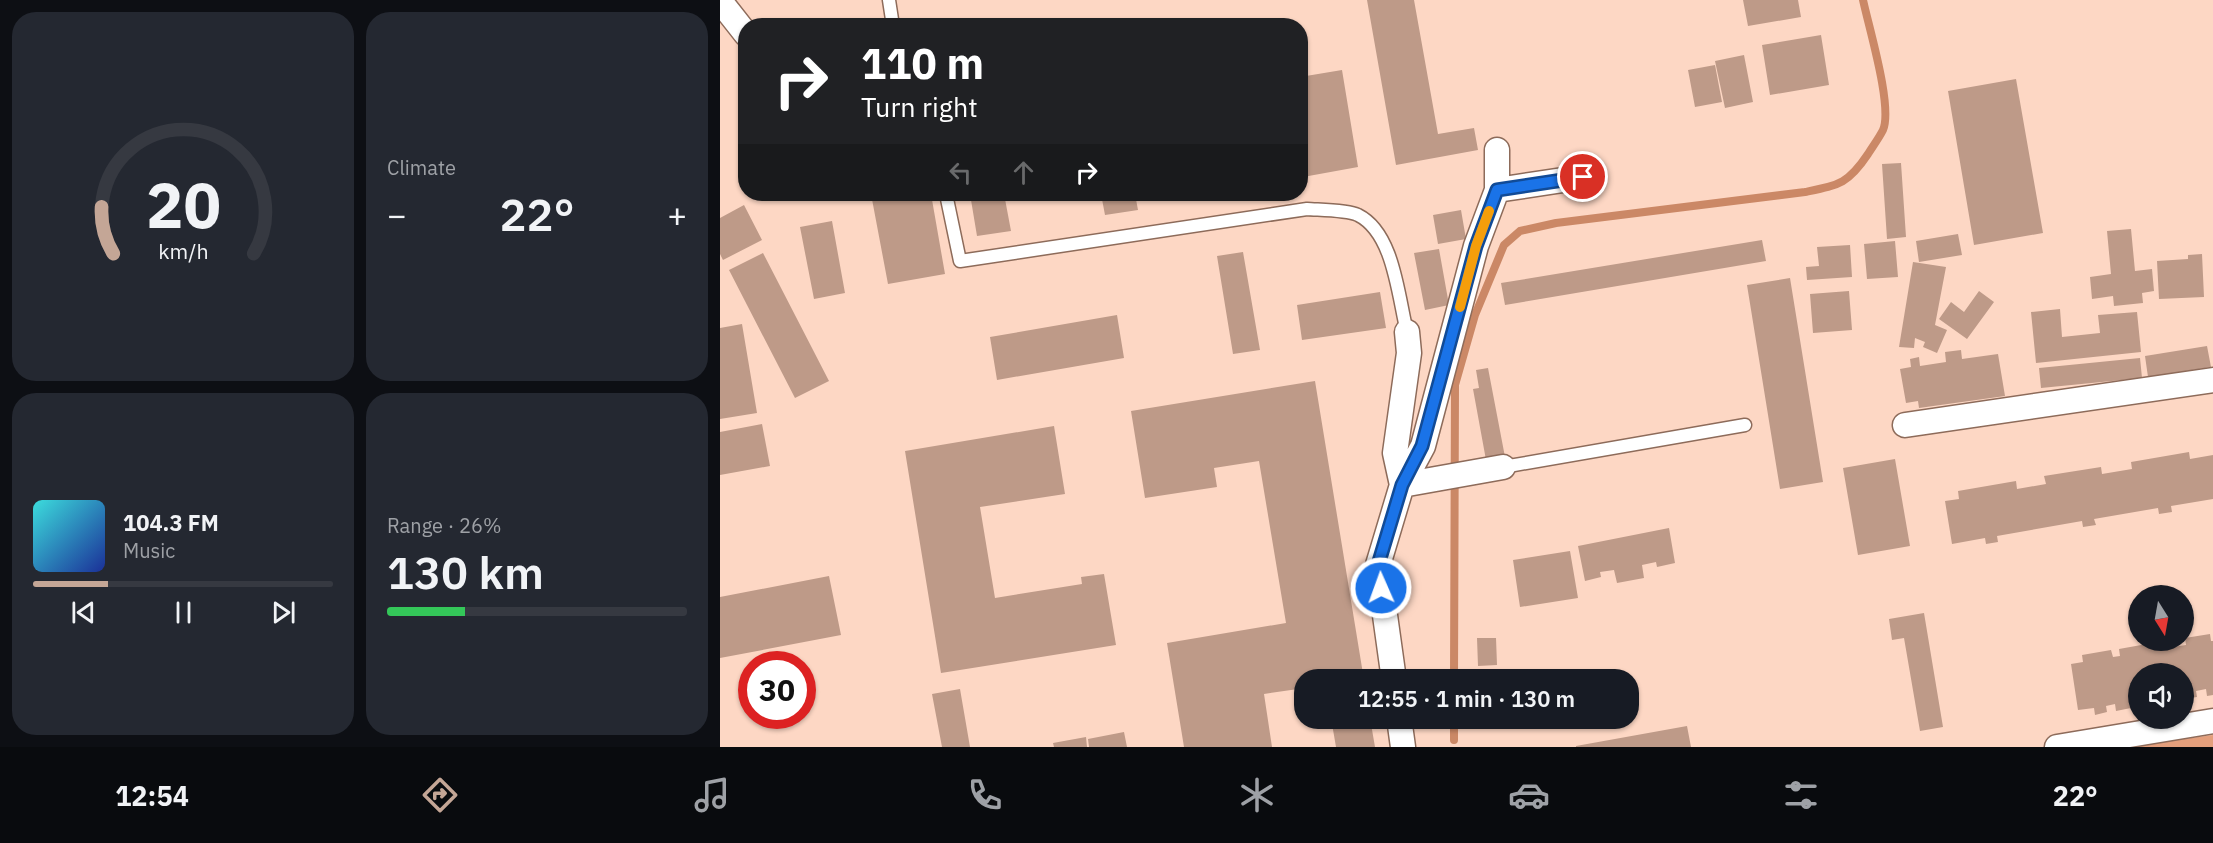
<!DOCTYPE html>
<html lang="en">
<head>
<meta charset="utf-8">
<style>
	:root { --surface:#171b24; --page:#242831; --text:#f1f3f6; --muted:#9ea1a6; --line:#363941; --accent:#c4a696 }
	body { margin:0; font-family:"IBM Plex Sans",sans-serif; background:var(--page); color:var(--text); height:100vh; display:flex; flex-direction:column; font-size:22px; white-space:nowrap }
	* { box-sizing:border-box; margin:0 }
	p { font-size:20px; color:var(--muted) }
	.icon { flex:none; width:33px; height:33px; fill:none; stroke:currentColor; stroke-width:2; stroke-linecap:round; stroke-linejoin:round }
	.map { position:relative; flex:1; overflow:hidden }
	.panel { display:flex; flex-direction:column; gap:12px; padding:12px; background:#0d0f14; width:720px }
	.panel>* { flex:none }
	.hud { position:absolute; left:18px; top:18px; width:570px; height:183px; border-radius:24px; box-shadow:0 2px 4px #0004; background:#202124; color:#fff; overflow:hidden }
	.needle { width:39px; rotate:169deg }
	.fabs { position:absolute; left:1408px; top:585px; display:grid; gap:12px }
	.fabs a { display:grid; place-items:center; width:66px; height:66px; border-radius:50%; background:var(--surface); box-shadow:0 2px 4px #0004; font-size:30px }
	.speed { position:absolute; left:18px; top:651px; display:flex; gap:12px; font-size:30px; font-weight:700; text-align:center }
	.speed>* { display:grid; place-content:center; width:78px; height:78px; border-radius:50%; background:var(--surface); box-shadow:0 2px 4px #0004; line-height:1 }
	.speed .limit { border:9px solid #d22; background:#fff; color:#111 }
	.pin { position:absolute; display:grid; place-items:center; width:51px; height:51px; color:#fff; margin:-26px; border:3px solid #fff; border-radius:50%; box-shadow:0 2px 6px #0007 }
	.me { position:absolute; width:66px; margin:-33px; rotate:358deg; stroke-linejoin:round; filter:drop-shadow(0 0 4px #0008) }
	.turn { display:flex; align-items:center; gap:21px; height:126px; padding:0 24px; font-size:27px }
	.turn .icon { width:78px; height:78px; stroke-width:2.5 }
	.turn b { display:block; font-size:42px; line-height:51px }
	.lanes { display:flex; align-items:center; height:57px; padding:0 24px; background:#0003; justify-content:center; gap:30px; direction:ltr }
	.lanes .off { opacity:.35 }
	.big { font-size:45px; font-weight:600; line-height:1.1 }
	.panel .widget { flex:1; display:flex; flex-direction:column; justify-content:center; gap:9px; min-width:0; padding:0 21px; border-radius:24px; background:var(--page) }
	.panel .dial { align-items:center; gap:0 }
	.dial svg { height:156px; overflow:visible; fill:none; stroke:var(--line); stroke-width:7; stroke-linecap:round; text-anchor:middle }
	.dial text { fill:var(--text); stroke:none }
	.song { display:flex; align-items:center; gap:18px }
	.cover { width:72px; height:72px; border-radius:9px; background:linear-gradient(135deg,hsl(180 70% 55%),hsl(230 70% 35%)) }
	.played { height:6px; border-radius:3px; background:linear-gradient(90deg,var(--accent) 25%,var(--line) 25%) }
	.keys { display:flex; justify-content:space-around; direction:ltr }
	.heat { display:flex; justify-content:space-between; align-items:center; font-size:33px; direction:ltr }
	.charge { height:9px; border-radius:4px; background:linear-gradient(90deg,#34c759 26%,var(--line) 0) }
	.panel .tiles { flex:1; display:grid; gap:12px; grid-template-columns:repeat(2,1fr) }
	.trip { position:absolute; left:574px; top:669px; width:345px; height:60px; border-radius:24px; background:var(--surface); box-shadow:0 2px 4px #0004; font-weight:600; line-height:60px; text-align:center }
	.menu { display:flex; height:96px; justify-content:space-around; align-items:center; background:#090b0e; color:var(--muted) }
	.menu .icon { width:42px; height:42px }
	.menu .selected { color:var(--accent) }
	.menu b { font-size:27px; color:var(--text) }
	main { display:flex; flex:1; min-height:0 }
	.map>svg:first-child { display:block }
	.forest { fill:#e49f7c }
	.lines { fill:none; stroke-linecap:round; stroke-linejoin:round }
	.stream { stroke:#cb8866; stroke-width:8 }
	.building { fill:#be9a88 }
	.lane-casing { stroke:#8d6b5a; stroke-width:15 }
	.street-casing { stroke:#8d6b5a; stroke-width:27 }
	.lane { stroke:#fff; stroke-width:12 }
	.street { stroke:#fff; stroke-width:24 }
	.route-casing { stroke:#114b97; stroke-width:15 }
	.route { stroke:#1a73e8; stroke-width:10 }
	.slow { stroke:#f59e0b; stroke-width:10 }
</style>
</head>
<body>
<main>
<section class="panel">
<div class="tiles">
<div class="widget dial"><svg viewBox="0 0 100 80">
<path d="M14 69A42 42 0 1 1 86 69"/>
<path d="M14 69A42 42 0 0 1 8 45" stroke="#c4a696"/>
<text x="50" y="56" font-size="32" font-weight="700">20</text>
<text x="50" y="72" font-size="11">km/h</text>
</svg></div>
<div class="widget"><p>Climate</p>
<div class="heat"><a>−</a><b class="big">22°</b><a>+</a></div>
</div>
<div class="widget">
<div class="song"><i class="cover"></i><div><b>104.3 FM</b><p>Music</p></div></div>
<div class="played"></div>
<div class="keys"><svg class="icon" aria-label="previous" viewBox="0 0 24 24"><path d="M18 5L8 12l10 7zM5 5v14"/></svg><svg class="icon" aria-label="pause" viewBox="0 0 24 24"><path d="M8 5v14M16 5v14"/></svg><svg class="icon" aria-label="next" viewBox="0 0 24 24"><path d="M6 5l10 7-10 7zM19 5v14"/></svg></div>
</div>
<div class="widget"><p>Range · 26%</p><b class="big">130 km</b><div class="charge"></div></div>
</div>
</section>
<div class="map">
<svg width="1493" height="747" viewBox="0 0 1493 747">
	<rect width="100%" height="100%" fill="#fdd7c4"/>
	<path class="forest" d="M1493 735V747H1405Z"/>
	<g class="lines">
		<path class="stream" d="M734 680 735 385 755 315 784 245 800 231 836 223 1085 192C1119 185 1128 184 1148 154 1153 146 1159 138 1163 130 1173 107 1149 28 1143 0
			M734 740V718"/>
	</g>
	<path class="building" d="M647 0H694L718 134 754 128 758 150 676 165Z
		M1023 0H1078L1081 17 1028 26Z
		M1101 35 1109 85 1050 95 1042 45Z
		M1024 55 1033 102 1005 108 995 61Z
		M995 65 1002 102 975 107 968 70Z
		M622 70 638 167 583 177 580 162V77Z
		M1296 79 1323 233 1254 245 1228 91Z
		M1181 163 1186 237 1167 239 1162 164Z
		M151 194H211L225 274 168 284Z
		M250 194H310L311 195 285 199 291 231 257 236Z
		M381 194H415L418 210 385 215Z
		M24 205 42 240 3 260 0 254V218Z
		M741 210 746 239 718 244 713 215Z
		M112 221 125 293 94 299 80 227Z
		M1411 229 1415 271 1432 269 1434 291 1422 293 1423 303 1394 306 1393 296 1372 299 1370 277 1391 274 1387 231Z
		M1238 234 1242 255 1199 262 1196 241Z
		M1042 240 1046 261 785 305 781 283Z
		M1175 241 1178 277 1147 279 1144 244Z
		M1130 245 1132 277 1087 280 1086 267 1099 266 1097 247Z
		M719 249 729 305 705 310 694 253Z
		M523 252 540 350 513 354 497 256Z
		M43 253 109 381 75 398 9 270Z
		M1482 254 1484 297 1439 299 1437 261 1468 259V255Z
		M1193 262 1226 267 1215 325 1227 330 1217 353 1203 347 1205 342 1195 338 1194 348 1179 347Z
		M1070 278 1103 482 1060 489 1027 285Z
		M1129 291 1132 330 1093 333 1090 294Z
		M1259 291 1274 302 1247 339 1219 319 1231 302 1244 312Z
		M660 292 666 328 582 340 577 305Z
		M1340 309 1342 337 1380 333 1378 315 1417 312 1421 352 1316 363 1311 312Z
		M397 315 404 358 277 380 270 337Z
		M22 324 37 413 0 419V328Z
		M1487 346 1491 367 1428 377 1425 356Z
		M1241 350 1242 359 1278 354 1285 396 1199 408 1198 401 1186 403 1180 369 1191 367 1190 359 1199 357 1200 366 1226 362 1225 352Z
		M1420 358 1422 378 1321 388 1319 368Z
		M768 368 785 457 766 460 753 389 759 388 756 370Z
		M595 381 644 680H585V688L544 694 552 747H464L447 643 566 623 539 461 494 468 497 487 425 498 411 411Z
		M42 424 50 466 0 475V432Z
		M334 426 345 494 260 507 275 598 362 584 361 577 384 574 396 645 221 673 185 451Z
		M1469 452 1470 459 1493 455V499L1451 506 1452 512 1439 514 1438 508 1374 519 1376 525 1363 527 1362 521 1277 536 1278 542 1266 544 1265 538 1232 544 1225 501 1239 499 1238 491 1296 481 1297 489 1326 484 1324 476 1381 467 1382 474 1412 469 1411 462Z
		M1175 459 1190 546 1138 555 1123 468Z
		M949 528 955 563 937 567 936 562 922 565 924 578 897 583 894 570 880 572 881 577 865 581 858 546Z
		M850 551 858 598 800 607 793 560Z
		M109 576 121 635 0 658V597Z
		M1204 613 1223 727 1200 731 1184 638 1172 640 1169 619Z
		M1490 634 1491 641H1493V695L1487 696 1486 689 1476 691 1477 697 1464 699V674H1419V700L1410 702 1411 708 1396 711 1395 704 1386 706 1387 712 1375 715 1374 708 1358 710 1351 664 1363 662 1362 655 1391 650 1393 657 1400 656 1399 649 1449 640H1452L1453 647 1466 645 1465 638Z
		M757 638H776L777 665 758 666Z
		M788 669V680H760V671Z
		M240 689 250 747H222L212 694Z
		M611 718H650L655 747H616Z
		M967 726 971 747H856V746Z
		M404 732 407 747H369L368 739Z
		M366 737 367 747H334L333 743Z"/>
	<g class="lines">
		<defs>
			<path id="lane" d="M169 0 173 26
				M226 194 240 261 587 209C600 210 627 210 638 215 674 233 678 296 687 332
				M783 467 1025 425"/>
			<path id="street" d="M0 1 26 34
				M777 190V150
				M687 332 689 353 675 453 682 485 783 467
				M1185 425 1493 380
				M674 680 658 565 682 485 703 446 756 246 777 190 863 177
				M679 718 683 747
				M1337 747 1493 721"/>
		</defs>
		<use href="#lane" class="lane-casing"/>
		<use href="#street" class="street-casing"/>
		<use href="#lane" class="lane"/>
		<use href="#street" class="street"/>
	</g>
	<g class="lines">
		<defs>
			<path id="route" d="M661 588 658 565 682 485 702 446 756 246 777 190 863 177"/>
		</defs>
		<use href="#route" class="route-casing"/>
		<use href="#route" class="route"/>
		<path class="slow" d="M740 307 756 246 769 211"/>
	</g>
</svg>
<div class="fabs">
<a><svg class="needle" viewBox="-14 -14 28 28"><path d="M0-13l5 13h-10z" fill="#e53935"/><path d="M0 13l5-13h-10z" fill="#9ea1a6"/></svg></a>
<a><svg class="icon" aria-label="sound" viewBox="0 0 24 24"><path d="M4 9h4l5-4v14l-5-4H4zM17 9q2 3 0 6"/></svg></a>
</div>
<div class="speed"><div class="limit">30</div></div>
<div class="pin" style="left:863px;top:177px;background:#d93025"><svg class="icon" aria-label="arrive" viewBox="0 0 24 24"><path d="M6 21V4h12l-3 4 3 4H6"/></svg></div>
<svg class="me" style="left:661px;top:588px" viewBox="-20 -20 40 40"><circle r="17" fill="#1a73e8" stroke="#fff" stroke-width="3"/><path d="M0-11L8 9 0 5-8 9z" fill="#fff"/></svg>
<div class="trip">12:55 · 1 min · 130 m</div>
<div class="hud">
<div class="turn"><svg class="icon" aria-label="right" viewBox="0 0 24 24"><path d="M7 20v-9h11M14 6l5 5-5 5"/></svg><div><b>110 m</b>Turn right</div></div>
<div class="lanes"><svg class="icon off" aria-label="left" viewBox="0 0 24 24"><path d="M17 20v-9H6M10 6l-5 5 5 5"/></svg><svg class="icon off" aria-label="ahead" viewBox="0 0 24 24"><path d="M12 20V5M6 11l6-6 6 6"/></svg><svg class="icon" aria-label="right" viewBox="0 0 24 24"><path d="M7 20v-9h11M14 6l5 5-5 5"/></svg></div>
</div>
</div>
</main>
<nav class="menu">
<b>12:54</b>
<svg class="icon selected" aria-label="directions" viewBox="0 0 24 24"><path d="M12 3l9 9-9 9-9-9zM9 14v-3h6M13 9l2 2-2 2"/></svg>
<svg class="icon" aria-label="music" viewBox="0 0 24 24"><path d="M9 18V5l10-2v13"/><circle cx="6" cy="18" r="3"/><circle cx="16" cy="16" r="3"/></svg>
<svg class="icon" aria-label="phone" viewBox="0 0 24 24"><path d="M5 4h4l2 5-3 2q2 4 5 5l2-3 5 2v4C11 20 4 13 5 4z"/></svg>
<svg class="icon" aria-label="climate" viewBox="0 0 24 24"><path d="M12 3v18M4 7l16 10M4 17L20 7"/></svg>
<svg class="icon" aria-label="car" viewBox="0 0 24 24"><path d="M5 17H2v-5l4-1 3-4h7l3 4 3 1v5h-3M9 17h6M6 11h13"/><circle cx="7" cy="17" r="2"/><circle cx="17" cy="17" r="2"/></svg>
<svg class="icon" aria-label="filters" viewBox="0 0 24 24"><path d="M4 7h16M4 17h16"/><circle cx="9" cy="7" r="2"/><circle cx="15" cy="17" r="2"/></svg>
<b>22°</b>
</nav>
</body>
</html>
